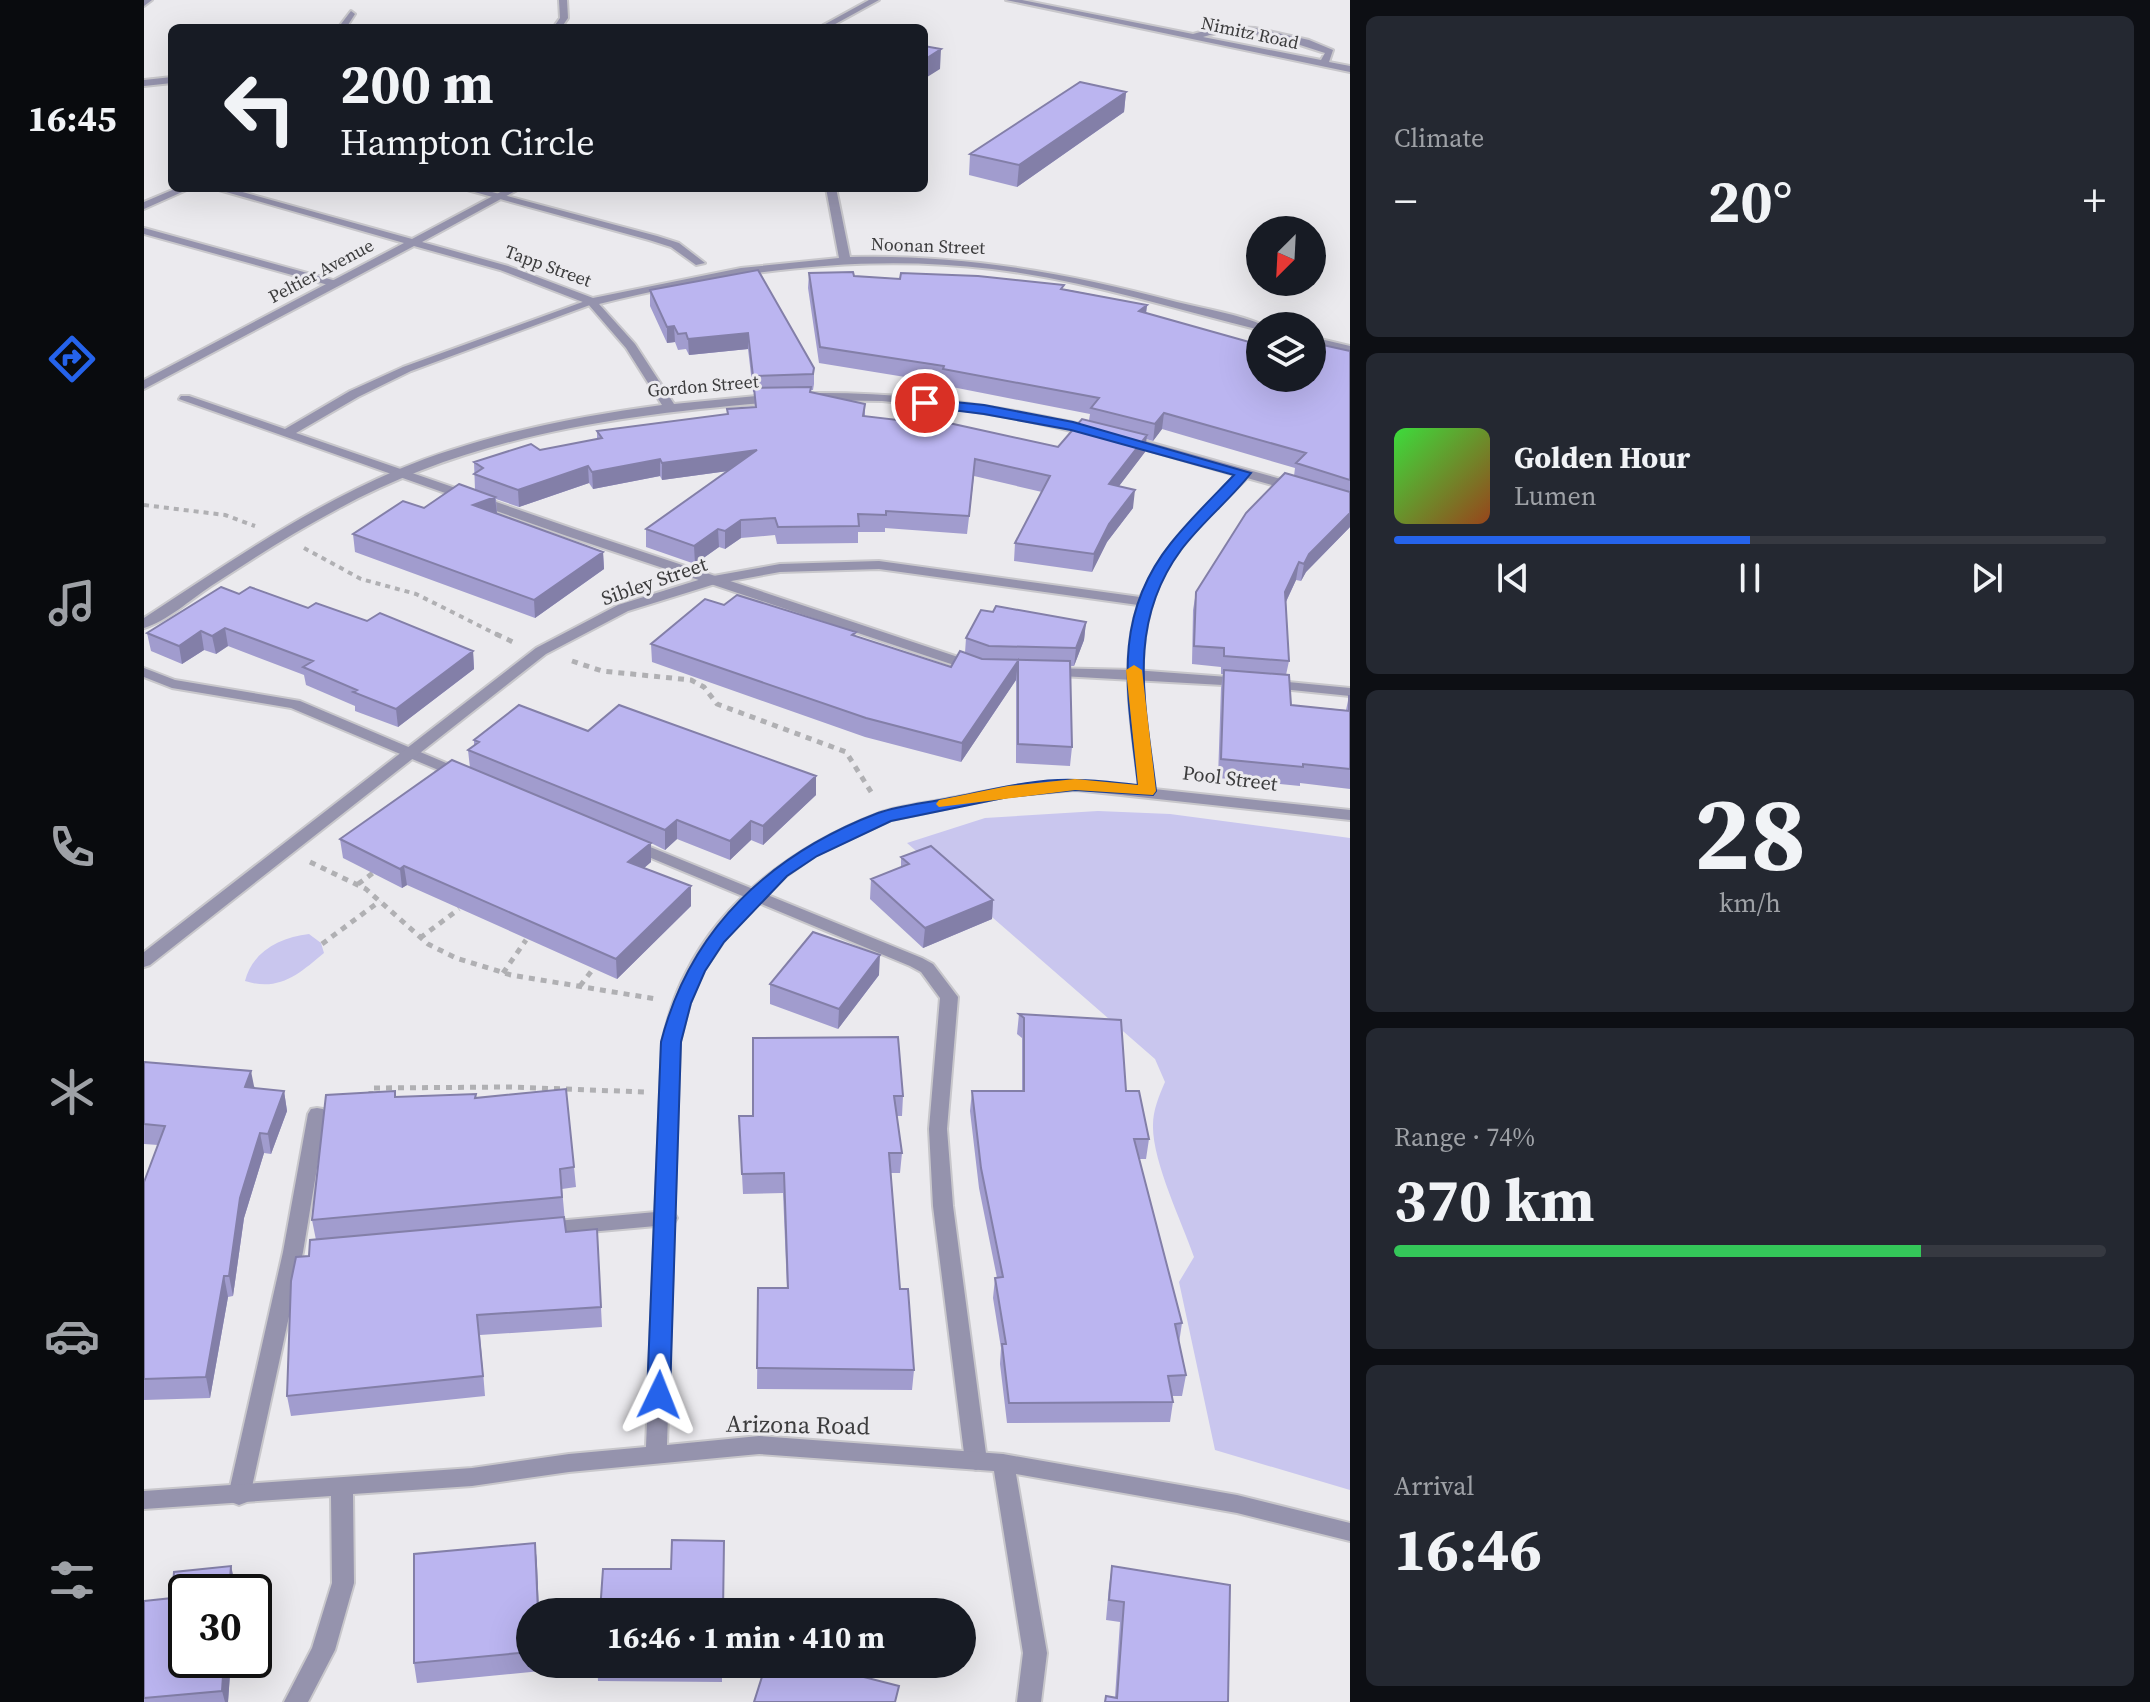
<!DOCTYPE html>
<html lang="en">
<head>
<meta charset="utf-8">
<style>
	:root { --surface:#171b24; --page:#242831; --text:#f1f3f6; --muted:#9ea1a6; --line:#363941; --accent:#2563eb }
	body { margin:0; font-family:"Source Serif 4",serif; background:var(--page); color:var(--text); height:100vh; display:flex; flex-direction:column; font-size:30px; white-space:nowrap }
	* { box-sizing:border-box; margin:0 }
	p { font-size:26px; color:var(--muted) }
	.icon { flex:none; width:44px; height:44px; fill:none; stroke:currentColor; stroke-width:2; stroke-linecap:round; stroke-linejoin:round }
	.map { position:relative; flex:1; overflow:hidden }
	.details { display:flex; flex-direction:column; gap:16px; padding:16px; background:#0d0f14; width:800px }
	.details>* { flex:none }
	.banner { position:absolute; left:24px; top:24px; width:760px; height:168px; border-radius:12px; box-shadow:0 8px 32px #0002; background:#171b24; color:var(--text); overflow:hidden }
	.needle { width:52px; rotate:204deg }
	.buttons { position:absolute; left:1102px; top:216px; display:grid; gap:16px }
	.buttons a { display:grid; place-items:center; width:80px; height:80px; border-radius:50%; background:var(--surface); box-shadow:0 8px 32px #0002; font-size:40px }
	.speed { position:absolute; left:24px; top:1574px; display:flex; gap:16px; font-size:40px; font-weight:700; text-align:center }
	.speed>* { display:grid; place-content:center; width:104px; height:104px; border-radius:50%; background:var(--surface); box-shadow:0 8px 32px #0002; line-height:1 }
	.speed .limit { border:4px solid #111; border-radius:12px; background:#fff; color:#111 }
	.pin { position:absolute; display:grid; place-items:center; width:68px; height:68px; color:#fff; margin:-34px; border:4px solid #fff; border-radius:50%; box-shadow:0 2px 8px #0007 }
	.me { position:absolute; width:88px; margin:-44px; rotate:2deg; stroke-linejoin:round; filter:drop-shadow(0 0 6px #0008) }
	.turn { display:flex; align-items:center; gap:28px; height:168px; padding:0 40px; font-size:36px }
	.turn .icon { width:104px; height:104px; stroke-width:2.5 }
	.turn b { display:block; font-size:56px; line-height:68px }
	.big { font-size:60px; font-weight:700; line-height:1.1 }
	.details .card { flex:1; display:flex; flex-direction:column; justify-content:center; gap:12px; min-width:0; padding:0 28px; border-radius:12px; background:var(--page) }
	.details .dial { align-items:center; gap:0 }
	.dial b { font-size:104px; line-height:1 }
	.song { display:flex; align-items:center; gap:24px }
	.cover { width:96px; height:96px; border-radius:12px; background:linear-gradient(135deg,hsl(120 70% 55%),hsl(20 70% 35%)) }
	.played { height:8px; border-radius:4px; background:linear-gradient(90deg,var(--accent) 50%,var(--line) 50%) }
	.keys { display:flex; justify-content:space-around; direction:ltr }
	.heat { display:flex; justify-content:space-between; align-items:center; font-size:44px; direction:ltr }
	.charge { height:12px; border-radius:6px; background:linear-gradient(90deg,#34c759 74%,var(--line) 0) }
	.trip { position:absolute; left:372px; top:1598px; width:460px; height:80px; border-radius:40px; background:var(--surface); box-shadow:0 8px 32px #0002; font-weight:700; line-height:80px; text-align:center }
	main { display:flex; flex:1; min-height:0 }
	.menu { display:flex; flex-direction:column; width:144px; justify-content:space-around; align-items:center; background:#090b0e; color:var(--muted) }
	.menu .icon { width:56px; height:56px }
	.menu .active { color:var(--accent) }
	.menu b { font-size:36px; color:var(--text) }
	.map>svg:first-child { display:block }
	.green { fill:#c9c6ee }
	.lines { fill:none; stroke-linecap:round; stroke-linejoin:round }
	.service-casing { stroke:#c8c7cb; stroke-width:4 }
	.minor-casing { stroke:#c8c7cb; stroke-width:4 }
	.path-far1 { stroke:#b0b0b3; stroke-width:4; stroke-dasharray:5 5; stroke-linecap:butt }
	.path { stroke:#b0b0b3; stroke-width:5; stroke-dasharray:6 6; stroke-linecap:butt }
	.service { fill:#9593ad; fill-rule:evenodd }
	.minor { fill:#9593ad; fill-rule:evenodd }
	.wall { fill:#a19cce }
	.shaded-wall { fill:#837fa8 }
	.building { fill:#bbb5f0; stroke:#837fa8; stroke-width:2 }
	.route { fill:#2563eb; stroke:#184099; stroke-width:2 }
	.slow { fill:#f59e0b }
	.labels { text-anchor:middle; stroke-width:6; stroke-linejoin:round; paint-order:stroke }
	.far-street-label { font-size:18px; fill:#3c3c3d; stroke:#ebeaee }
	.street-label { font-size:20px; fill:#3c3c3d; stroke:#ebeaee }
	.near-street-label { font-size:24px; fill:#3c3c3d; stroke:#ebeaee }
</style>
</head>
<body>
<main>
<nav class="menu">
<b>16:45</b>
<svg class="icon active" aria-label="directions" viewBox="0 0 24 24"><path d="M12 3l9 9-9 9-9-9zM9 14v-3h6M13 9l2 2-2 2"/></svg>
<svg class="icon" aria-label="music" viewBox="0 0 24 24"><path d="M9 18V5l10-2v13"/><circle cx="6" cy="18" r="3"/><circle cx="16" cy="16" r="3"/></svg>
<svg class="icon" aria-label="phone" viewBox="0 0 24 24"><path d="M5 4h4l2 5-3 2q2 4 5 5l2-3 5 2v4C11 20 4 13 5 4z"/></svg>
<svg class="icon" aria-label="climate" viewBox="0 0 24 24"><path d="M12 3v18M4 7l16 10M4 17L20 7"/></svg>
<svg class="icon" aria-label="car" viewBox="0 0 24 24"><path d="M5 17H2v-5l4-1 3-4h7l3 4 3 1v5h-3M9 17h6M6 11h13"/><circle cx="7" cy="17" r="2"/><circle cx="17" cy="17" r="2"/></svg>
<svg class="icon" aria-label="filters" viewBox="0 0 24 24"><path d="M4 7h16M4 17h16"/><circle cx="9" cy="7" r="2"/><circle cx="15" cy="17" r="2"/></svg>
</nav>
<div class="map">
<svg width="1206" height="1702" viewBox="0 0 1206 1702">
	<rect width="100%" height="100%" fill="#ebeaee"/>
	<path class="green" d="M954 811 1026 814 1206 838V1490L1071 1450 1035 1282 1050 1257C1038 1222 1008 1161 1009 1125 1009 1110 1015 1096 1021 1082L1011 1059 763 843 841 818Z
		M165 934 177 943 180 953C155 974 135 992 101 981 108 952 136 937 165 934Z"/>
	<g class="lines">
		<defs>
			<path id="service" d="M316 188H333L513 236 535 243 561 263 552 265 527 247 505 240Z
				M0 228 196 282 197 284 188 286 0 234Z
				M444 300 454 302 267 371 214 397 152 433 433 530 835 664 837 667 835 670H825L423 536 35 399 37 396H45L141 429 206 391 259 367Z
				M0 668 31 680 156 701 321 771 324 774 316 779 311 777 147 708 28 688 0 677Z
				M904 668 990 670 1097 678 1104 682 1097 686 899 675 897 672 899 669Z
				M1124 680 1206 688V696L1119 687 1117 684 1119 681Z
				M489 840 778 958 789 964 814 997 803 1129 809 1206 843 1461 840 1467 832 1470 824 1467 821 1461 789 1206 785 1129 796 998 777 972 766 966 483 848 481 845 483 842Z
				M173 1108 179 1109 182 1114 159 1252 106 1496 103 1502 95 1505 87 1502 84 1496 139 1252 164 1114 167 1109Z
				M523 1211 530 1213 533 1218 530 1223 523 1225 401 1236 394 1234 391 1229 394 1224 401 1222Z"/>
			<path id="minor" d="M0 0H8L0 6Z
				M415 0H423L424 18 417 28H409L416 18Z
				M725 0H735L684 28H674Z
				M862 0H878L1049 34 1079 26 1111 28 1165 40 1189 50 1185 62 1206 66V72ZM1079 31 1128 36 1181 53 1177 60 1059 37Z
				M207 11 211 14 202 28H194Z
				M28 77V83L0 86V80Z
				M33 188H47L0 209V202Z
				M68 188H84L268 239 364 188H377L278 242 364 266 449 298 597 268 695 258 682 188H692L706 257C818 254 924 273 1033 302 1061 309 1095 314 1121 326H1116V330C1027 308 939 280 848 269 715 253 585 272 455 304L491 344 530 404 632 394 638 398 632 402C479 414 328 435 192 510 149 533 108 559 67 586 46 600 23 621 0 628V618C81 565 163 508 253 470 337 435 428 417 518 405L482 348 444 304 356 270 270 246 0 389V380L260 243Z
				M1168 337 1206 346V353L1168 343Z
				M667 393C746 392 824 401 902 417 918 421 942 423 955 432L949 436 880 420 809 408 738 401 663 400V394Z
				M983 436 1158 485 1159 488 1153 492 1103 478C1076 505 1045 533 1025 566 984 635 1001 714 1010 789L1206 810V820L931 790 864 796 747 820 672 855 642 876 609 907 580 941 559 972 546 1003 536 1042 523 1445 615 1436 859 1454 1093 1495 1206 1523V1541L1093 1513 872 1474 903 1653 897 1702H873L879 1653 850 1471 615 1454 425 1472 328 1486 209 1494 210 1583 191 1650 164 1702H140L168 1648 188 1583 187 1496 0 1509V1491L328 1468 425 1454 502 1447 518 1042C524 1018 530 995 542 973 580 896 657 843 735 813 758 805 784 803 807 798 847 790 887 782 928 781 950 780 973 785 995 787 988 728 975 664 994 605L735 569 636 572 571 584 484 611 402 654 6 965 0 967V952L392 648 474 605 564 577 636 564 735 561 996 597 1023 550 1091 475 979 443V437Z"/>
		</defs>
		<use href="#service" class="service-casing"/>
		<use href="#minor" class="minor-casing"/>
		<path class="path-far1" d="M0 505 81 515 111 526
			M160 548 217 579 272 594 356 636"/>
		<path class="path" d="M352 634 369 642
			M428 661 458 671 547 680 560 687 573 704 702 752 729 795
			M166 862 222 889 284 944 312 958 367 975 512 999
			M214 884 229 873
			M276 938 315 909
			M178 944 236 901
			M359 973 382 940
			M436 986 449 969
			M227 1097V1088L367 1087 500 1092"/>
		<use href="#service" class="service"/>
		<use href="#minor" class="minor"/>
	</g>
	<path class="wall" d="M982 92 980 112 873 187 825 175 826 154Z
		M665 273 920 289 1003 305 1002 313 1116 378 1170 352 1206 351V527L1162 572 1157 581 1152 580 1142 602 1145 661 1142 675 1147 705 1202 710 1205 696H1206V789L1156 783V786L1074 778 1077 688 1079 674H1077V667L1048 664 1049 610 1052 592 1150 476 1151 468 1018 429 1009 441 1002 439 1001 452 974 487 989 508 963 542 948 572 870 561 871 543 898 492 830 476 823 534 741 528V532H714V543L633 544 631 535 597 538 581 549 575 547 551 564 502 547V529L584 471 518 480 516 476 449 489 445 483 375 507 352 499 353 513 459 552 460 569 391 618 211 552 209 534 331 490 330 462 453 439V431L583 414V409L611 407 610 392H609L604 349 545 355 542 349 534 350 531 342 523 343 506 306V290L670 368V384L669 390H667L666 392 721 404V417L914 447 945 420 946 414 798 385V383L675 363 664 288Z
		M95 594 223 621 329 651 330 669 254 727 211 711V706L162 685 160 675 84 646 72 654 60 650 38 664 7 651 3 633Z
		M580 605 712 632 711 636 807 667 821 653 822 638 849 612 942 622 940 640 930 666H926L928 747 926 766 872 763V680L817 762 721 737 508 662 507 644Z
		M444 731 672 795 619 845 607 840 586 860 533 839 521 850 507 843V862L500 868 547 886V906L473 979 263 885 258 888 199 858 196 839 326 768 324 750 330 745V740Z
		M757 857 849 900 848 919 779 948 726 899 727 879 757 867Z
		M735 975 694 1029 626 1004V984Z
		M875 1014 982 1091 1005 1139 1002 1159H995L1038 1323 1035 1343 1042 1375 1038 1396H1028L1029 1402 1026 1422 863 1423 856 1364 857 1348 849 1298 851 1278H853L835 1188 826 1111 828 1091H878V1038L873 1034Z
		M609 1038 759 1096 758 1116H753L758 1153 756 1173H747L756 1289 770 1370 768 1390 613 1389 614 1288H643L639 1193 599 1194 595 1116H609Z
		M0 1062 110 1088 140 1091 143 1111 127 1154 120 1153 100 1218 89 1296 84 1297 66 1398 0 1400V1182L14 1145 0 1144Z
		M251 1091 252 1097 332 1098 430 1167 432 1187 418 1189 422 1232 453 1229 458 1327 336 1335 341 1396 147 1416 143 1396 165 1256 172 1240 168 1220Z
		M391 1543 393 1564 386 1612V1664H397V1671L273 1683 270 1663Z
		M968 1566 1084 1702 971 1697 976 1622 962 1620 965 1586Z
		M92 1587 42 1660H87L84 1702H0V1601L28 1598Z
		M453 1664H578V1682L454 1681Z"/>
	<path class="shaded-wall" d="M797 49 796 69 780 79V60Z
		M982 92 980 112 873 187 875 165Z
		M1003 305 1001 321 995 311Z
		M530 326 531 342 523 343V327Z
		M604 333V349L545 355 544 339Z
		M1020 413 1018 429 1009 441 1011 424Z
		M1003 435 1001 452 963 502 965 484Z
		M613 450V467L518 480V463Z
		M516 459V476L449 489 448 472Z
		M444 466 445 483 375 507 374 490Z
		M991 490 989 508 963 542 948 572 950 554 965 524Z
		M351 497 353 514 329 505Z
		M1206 513V527L1162 572 1157 581 1160 564 1165 554Z
		M597 520V538L581 549V531Z
		M574 529 575 547 551 564 550 546Z
		M459 552 460 569 391 618 390 600Z
		M1155 562 1152 580 1138 610 1141 592Z
		M942 622 940 640 930 666 932 648Z
		M81 628 84 646 72 654 68 636Z
		M57 631 60 650 38 664 35 646Z
		M329 651 330 669 254 727 252 709Z
		M874 661 872 680 817 762 818 743Z
		M672 776V795L619 845V826Z
		M533 820V839L521 850V830Z
		M607 821V840L586 860V841Z
		M507 843V862L485 881 484 862Z
		M260 866 263 885 258 888 256 869Z
		M547 886V906L473 979 472 959Z
		M849 900 848 919 779 948 781 928Z
		M736 955 735 975 694 1029 695 1009Z
		M107 1071 111 1091 101 1087Z
		M140 1091 143 1111 127 1154 124 1134Z
		M116 1133 120 1153 100 1218 89 1296 85 1276 96 1198Z
		M80 1276 84 1297 66 1398 62 1377Z
		M391 1543 393 1564 395 1612H394Z
		M87 1566 92 1587 91 1592H85Z
		M80 1660H87L84 1702H81L78 1691Z"/>
	<path class="building" d="M780 46 797 49 780 60Z
		M936 82 982 92 875 165 826 154Z
		M614 270 670 368 669 374 609 376 604 333 544 339 542 333 534 334 530 326 523 327 506 290Z
		M709 272 710 276 756 279 757 273 834 276 920 285 917 289 1003 305 995 311 1116 345V378H1168V352H1170L1179 345 1206 351V480L1152 463 1162 453 1020 413 1011 424 947 408 955 398 799 369 800 366 676 347 665 273Z
		M667 387 666 392 721 404 719 416 770 422 773 416 914 447 938 419 1003 435 965 484 991 490 965 524 950 554 871 543 906 476 831 459 825 516 742 511V515L714 514 715 526 634 527 631 518 597 520 581 531 574 529 550 546 502 529 613 450 518 463 516 459 448 472 444 466 374 490 330 474 339 468 330 462 387 444 396 450 458 438 453 431 584 414 583 409 612 407 610 388Z
		M1141 473 1206 492V513L1165 554 1160 564 1155 562 1141 592 1145 661 1080 656V648L1050 646 1052 592 1102 513Z
		M315 484 351 497 329 505 459 552 390 600 209 534 259 501 280 508Z
		M77 587 95 594 106 587 164 608 172 603 223 621 236 613 329 651 252 709 209 692 213 690 159 667 169 661 81 628 68 636 57 631 35 646 3 633Z
		M593 595 712 632 708 635 807 667 816 651 838 659 926 661 928 747 874 744V661L818 743 722 718 507 644 561 599 580 605Z
		M852 606 942 622 932 648 845 646 822 638 837 610 849 612Z
		M1080 670 1145 675 1147 705 1205 711V696H1206V769L1159 764V767L1077 759Z
		M375 705 444 731 475 705 672 776 619 826 607 821 586 841 533 820 521 830 324 750 335 742 330 740Z
		M308 760 507 843 484 862 547 886 472 959 260 866 256 869 196 839Z
		M787 846 849 900 781 928 727 879 765 864 757 857Z
		M669 932 736 955 695 1009 626 984Z
		M875 1014 977 1020 982 1091H995L1005 1139H990L1038 1323 1031 1324 1042 1375 1024 1376 1029 1402 865 1403 858 1344H862L851 1278 859 1277 837 1168 828 1091H880V1018Z
		M754 1037 759 1096H750L758 1153H745L756 1289H764L770 1370 613 1368 614 1288H644L640 1173 598 1174 595 1116H609V1038Z
		M0 1062 107 1071 101 1087 140 1091 124 1134 116 1133 96 1198 85 1276H80L62 1377 0 1379V1182L21 1126 0 1124Z
		M422 1089 430 1167 416 1169 418 1197 168 1220 182 1095 251 1091V1097L332 1094 331 1098Z
		M420 1217 422 1232 453 1229 457 1307 333 1315 339 1376 143 1396 147 1281 152 1257 165 1256 166 1240Z
		M528 1540 580 1541 579 1612H456L459 1569H527Z
		M391 1543 394 1612H386V1652L270 1663V1554Z
		M87 1566 85 1592H42V1660H80L78 1691 0 1698V1601L28 1598 30 1572Z
		M968 1566 1086 1585 1084 1702H961L962 1696 973 1698 980 1602 965 1600Z
		M622 1664H669L755 1686 751 1702H610Z"/>
	<path class="route" d="M781 399 840 405 929 422 1107 473C1086 500 1058 522 1037 550 981 626 1002 705 1012 791L1009 795 931 790 864 797 747 821 673 856 643 876 580 942 561 971 547 1003 537 1042 526 1395 523 1402 515 1405 506 1402 503 1395 517 1042C546 928 627 854 734 813 757 805 783 803 806 798 847 790 891 778 933 780 953 780 973 783 994 785 984 695 966 619 1027 543 1046 519 1069 497 1090 475L927 430 840 414 776 406 774 403Z"/>
	<path class="slow" d="M990 665 998 670 1012 791 1009 795 931 790 795 807 792 804 795 800 864 786 931 779 994 785 982 670Z"/>
	<g class="labels">
		<g class="far-street-label">
			<text transform="translate(1106 33) rotate(12)" y="6">Nimitz Road</text>
			<text transform="translate(784 246) rotate(2)" y="6">Noonan Street</text>
			<text transform="translate(404 266) rotate(20)" y="6">Tapp Street</text>
			<text transform="translate(177 271) rotate(-28)" y="6">Peltier Avenue</text>
			<text transform="translate(559 386) rotate(-5)" y="6">Gordon Street</text>
		</g>
		<g class="street-label">
			<text transform="translate(510 581) rotate(-19)" y="7">Sibley Street</text>
			<text transform="translate(1086 778) rotate(7)" y="7">Pool Street</text>
		</g>
		<g class="near-street-label">
			<text transform="translate(654 1425) rotate(1)" y="8">Arizona Road</text>
		</g>
	</g>
</svg>
<div class="buttons">
<a><svg class="needle" viewBox="-14 -14 28 28"><path d="M0-13l5 13h-10z" fill="#e53935"/><path d="M0 13l5-13h-10z" fill="#9ea1a6"/></svg></a>
<a><svg class="icon" aria-label="layers" viewBox="0 0 24 24"><path d="M12 4l9 5-9 5-9-5zM3 14l9 5 9-5"/></svg></a>
</div>
<div class="speed"><div class="limit">30</div></div>
<div class="pin" style="left:781px;top:403px;background:#d93025"><svg class="icon" aria-label="arrive" viewBox="0 0 24 24"><path d="M6 21V4h12l-3 4 3 4H6"/></svg></div>
<svg class="me" style="left:515px;top:1395px" viewBox="-20 -20 40 40"><path d="M0-17L14 15 0 8-14 15z" fill="#2563eb" stroke="#fff" stroke-width="4"/></svg>
<div class="trip">16:46 · 1 min · 410 m</div>
<div class="banner">
<div class="turn"><svg class="icon" aria-label="left" viewBox="0 0 24 24"><path d="M17 20v-9H6M10 6l-5 5 5 5"/></svg><div><b>200 m</b>Hampton Circle</div></div>
</div>
</div>
<section class="details">
<div class="card"><p>Climate</p>
<div class="heat"><a>−</a><b class="big">20°</b><a>+</a></div>
</div>
<div class="card">
<div class="song"><i class="cover"></i><div><b>Golden Hour</b><p>Lumen</p></div></div>
<div class="played"></div>
<div class="keys"><svg class="icon" aria-label="previous" viewBox="0 0 24 24"><path d="M18 5L8 12l10 7zM5 5v14"/></svg><svg class="icon" aria-label="pause" viewBox="0 0 24 24"><path d="M8 5v14M16 5v14"/></svg><svg class="icon" aria-label="next" viewBox="0 0 24 24"><path d="M6 5l10 7-10 7zM19 5v14"/></svg></div>
</div>
<div class="card dial"><b>28</b><p>km/h</p></div>
<div class="card"><p>Range · 74%</p><b class="big">370 km</b><div class="charge"></div></div>
<div class="card"><p>Arrival</p><b class="big">16:46</b></div>
</section>
</main>
</body>
</html>
